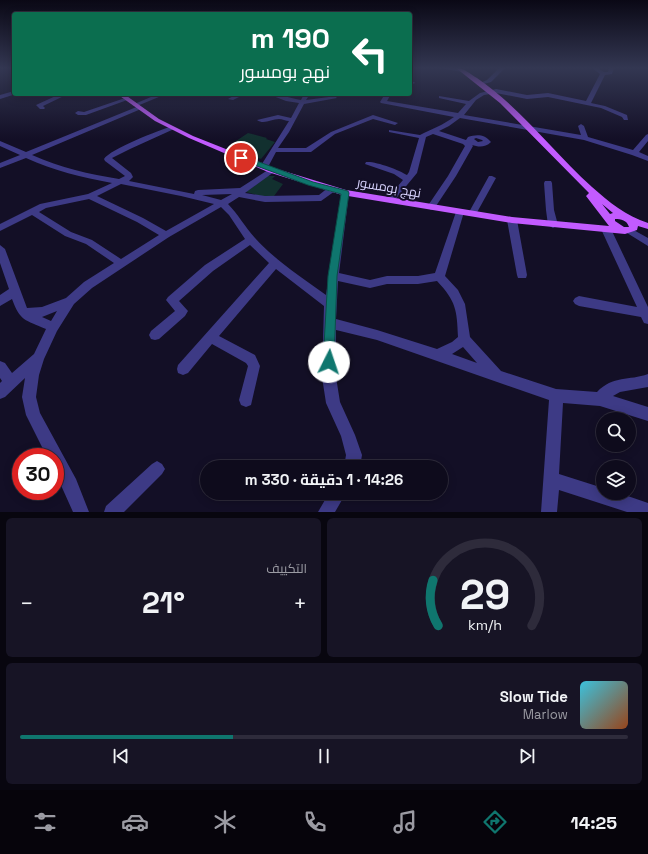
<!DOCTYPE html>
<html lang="ar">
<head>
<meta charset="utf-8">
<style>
	:root { --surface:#0e0b1c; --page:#171425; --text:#f1f3f6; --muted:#9b9ba3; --line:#2e2b3b; --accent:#0f766e }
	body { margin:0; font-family:"Space Grotesk",Cairo,sans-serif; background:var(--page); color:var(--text); direction:rtl; height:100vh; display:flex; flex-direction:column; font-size:15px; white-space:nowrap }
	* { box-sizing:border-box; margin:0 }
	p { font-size:13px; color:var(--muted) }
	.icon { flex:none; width:22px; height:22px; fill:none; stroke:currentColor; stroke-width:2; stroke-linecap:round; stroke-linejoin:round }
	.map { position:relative; height:512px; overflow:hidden; direction:ltr }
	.details { display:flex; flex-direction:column; gap:6px; padding:6px; background:#08060f; flex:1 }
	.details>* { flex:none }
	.hud { position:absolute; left:12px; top:12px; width:400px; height:84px; border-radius:4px; box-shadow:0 2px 10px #0003,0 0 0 1px var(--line); direction:rtl; background:#0b6e4f; color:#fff; overflow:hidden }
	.controls { position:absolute; left:596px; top:412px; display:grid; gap:8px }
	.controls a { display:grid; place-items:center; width:40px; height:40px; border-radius:50%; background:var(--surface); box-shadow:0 2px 10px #0003,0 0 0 1px var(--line); font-size:20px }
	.speed { position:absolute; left:12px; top:448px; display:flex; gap:8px; font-size:20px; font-weight:700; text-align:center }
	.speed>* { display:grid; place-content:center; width:52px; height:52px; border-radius:50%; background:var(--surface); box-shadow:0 2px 10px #0003,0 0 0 1px var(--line); line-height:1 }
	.speed .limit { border:6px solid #d22; background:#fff; color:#111 }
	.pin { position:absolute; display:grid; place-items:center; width:34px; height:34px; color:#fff; margin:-17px; border:2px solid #fff; border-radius:50%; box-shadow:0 1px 4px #0007 }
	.me { position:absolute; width:44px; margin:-22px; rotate:4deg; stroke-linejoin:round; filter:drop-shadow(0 0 3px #0008) }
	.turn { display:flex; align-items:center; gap:14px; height:84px; padding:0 16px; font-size:18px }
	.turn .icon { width:52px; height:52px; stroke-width:2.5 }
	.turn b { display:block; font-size:28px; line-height:34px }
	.big { font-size:30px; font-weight:700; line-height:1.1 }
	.details .card { flex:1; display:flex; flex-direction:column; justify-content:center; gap:6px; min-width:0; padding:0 14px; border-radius:6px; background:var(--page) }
	.details .dial { align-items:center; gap:0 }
	.dial svg { height:104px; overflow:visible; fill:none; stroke:var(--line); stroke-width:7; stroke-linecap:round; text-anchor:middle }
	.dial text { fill:var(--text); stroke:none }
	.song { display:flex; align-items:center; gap:12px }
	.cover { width:48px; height:48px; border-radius:6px; background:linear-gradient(135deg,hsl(190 70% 55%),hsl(20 70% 35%)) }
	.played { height:4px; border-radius:2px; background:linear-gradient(90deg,var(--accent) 35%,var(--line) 35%) }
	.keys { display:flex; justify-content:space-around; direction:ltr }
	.heat { display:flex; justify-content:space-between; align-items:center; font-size:22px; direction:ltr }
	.details .tiles { flex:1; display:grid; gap:6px; grid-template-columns:1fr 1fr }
	.card:last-child { grid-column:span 2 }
	.trip { position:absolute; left:200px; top:460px; width:248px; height:40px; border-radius:20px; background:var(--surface); box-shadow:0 2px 10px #0003,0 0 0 1px var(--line); font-weight:700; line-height:40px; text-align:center; direction:rtl }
	.tab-bar { display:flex; height:64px; justify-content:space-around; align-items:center; background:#06040b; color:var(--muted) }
	.tab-bar .icon { width:28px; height:28px }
	.tab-bar .active { color:var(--accent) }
	.tab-bar b { font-size:18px; color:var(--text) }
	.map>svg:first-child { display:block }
	.green { fill:#12302f }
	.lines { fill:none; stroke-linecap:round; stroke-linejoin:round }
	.minor { fill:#3d3a85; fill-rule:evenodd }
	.major { fill:#c25bff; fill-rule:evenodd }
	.route { fill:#0f766e; stroke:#0a4d48 }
	.labels { text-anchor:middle; stroke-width:4; stroke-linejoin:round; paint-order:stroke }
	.street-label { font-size:13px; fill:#d9d4ff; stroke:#130f26 }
</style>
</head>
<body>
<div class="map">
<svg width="648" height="512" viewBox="0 0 648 512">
	<rect width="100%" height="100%" fill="#130f26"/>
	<path class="green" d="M248 133 267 138 266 139 275 142 261 159 227 147Z
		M268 176H275L272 179 283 184 274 196 264 197 246 192Z"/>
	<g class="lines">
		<path class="minor" d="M440 68H454L465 70 462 72Z
			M499 68H505L491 82 480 85V83L487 80Z
			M592 68H597L604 72H608L609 68H614L612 74 605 75 591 103 605 106 627 115 628 120H624L622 117 601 108 548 97 527 99 496 93 484 95 476 100 464 115 581 135 578 126 581 124 584 126 588 137 633 150 646 135 648 134V141L639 152 648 156V161L632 155 584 140 460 118 449 126 439 131 466 140 468 137C476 134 485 134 491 142 485 148 478 147 472 145L473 146 456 176 434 209 431 210 427 207 448 176 465 146 463 144 433 134 426 137 417 173 393 202 390 203 386 200 403 180 394 174 365 164 366 162C376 161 399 170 407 175L409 172 419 138 389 132V130L420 135C432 129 443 125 454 117L381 103 380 102 385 94H391L387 101 458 113 466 104 439 98V96L469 101 480 93 496 89 527 95 548 93 586 101 600 74ZM476 138 482 140 483 141 478 142 474 139Z
			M410 81 414 82 415 83 410 85Z
			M14 91V94H16L0 99V95Z
			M60 94H68L43 106 45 108 44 109H40L36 105Z
			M158 94H166L137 106 132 105Z
			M237 94H245L233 100 228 99Z
			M268 94C279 94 290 98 301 100L304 94H310L306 100 329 97 325 94H332L337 98 304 104 289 132 278 148H306L331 132 373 115 398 123 395 125 373 119 335 134 311 152H276L268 167 264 169 260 167 289 121C286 121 282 119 279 119 271 119 264 125 257 120L278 115 291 118 299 103 286 101Z
			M125 98 130 99 86 115H78L75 113 78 111 84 112Z
			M139 106 141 107V109L32 155C61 168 89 174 119 179L125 176 105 161 104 159C110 149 160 130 172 126L175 128 174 129 130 149 112 158 131 173 133 177 129 181 194 194 195 191 198 190 240 188 271 168 275 170 274 172 245 193 265 196 319 195 329 187H335L336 189 335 191 321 201 265 202 239 197 228 204C238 214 245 227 255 238 275 260 301 277 326 295L342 191 345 190 349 193 339 273 370 280 387 276H418L435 273 456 212 457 210H463L464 212 445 276 458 290 465 304 470 337 501 371 556 389 597 392C613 375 629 381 648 374V387L620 392 613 396 648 407V421L600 406 563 403 559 474 603 488V493H619L648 503V512H627L559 490 557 512H541L549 400 377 340 336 330V377L340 402 355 435 362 455 360 467H344L346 455 341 436 326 403 322 377 324 306 276 269 219 336 255 355 260 366 251 405 246 407 241 405 239 400 248 366 246 363 212 344 188 373 183 375 178 373 177 369 178 365 269 263 250 245 213 271 179 301 188 311 185 316 159 339 155 340 151 339 149 335 151 331 175 311 166 300 168 297 205 265 245 239 229 215 221 207 169 237 92 288 74 304 57 331 44 359 39 375 36 397 40 413 76 479 89 512H73L55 472V457H47L26 415 22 397 25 378 5 397 0 399V383L2 381 0 378V361L5 363 12 373 34 354 46 329C25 320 20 321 12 299L0 306V295L9 289 0 263V245L5 249 27 308 42 307 66 298 84 282 114 263 86 244 65 236 32 215 0 231V224L40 204 88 194 112 183C82 177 54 171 26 158L0 168V163L20 155 0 146V141L26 152ZM121 184 181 196 214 204 166 231 143 218 97 196ZM232 194 221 200 202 195ZM89 199 137 222 159 235 121 259 92 240 71 232 39 212 46 208ZM338 281 370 288 387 284H418L437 281C456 301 457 310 458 337L452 342 437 349 377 330 336 319ZM57 311 51 321 42 317ZM463 347 477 363 452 354Z
			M489 176H492L496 178 475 216H469L468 214Z
			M545 181H551L552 183 554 210 558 225 553 228 548 225 546 210 544 183Z
			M512 217 517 220 527 275 526 278H518L517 275 507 220Z
			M606 226 611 229 648 307V324L644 323 641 317 579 306 575 304 573 301 575 298 579 296 637 307 601 229Z
			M630 228 648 238V246L627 233 625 231 627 229Z
			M157 461 162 464 165 469 162 474 124 512H104L106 506 152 464Z
			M329 493H346L335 512H318Z"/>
		<path class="major" d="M456 68C464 68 470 74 477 78 521 108 553 152 592 187 609 202 626 216 648 223V229L638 226 637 230 625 234 512 223 342 195 268 172 189 138 155 121 117 94H124L159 119 193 136 274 168 346 190 512 217 609 226 586 196 589 193 500 103ZM602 204 613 213 610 214ZM615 219C621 219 627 220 629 227H624L615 221Z"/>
	</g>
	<linearGradient id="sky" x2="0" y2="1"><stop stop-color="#0a0815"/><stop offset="0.49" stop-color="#333752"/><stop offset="1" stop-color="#333752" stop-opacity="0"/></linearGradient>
	<rect width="648" height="139" fill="url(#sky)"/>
	<path class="route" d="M238 156H243L313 182 348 191 349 193 337 276 334 362 333 366 329 367 325 366 323 362 328 276 341 194 308 185 238 159Z"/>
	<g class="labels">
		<g class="street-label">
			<text transform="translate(389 187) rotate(10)" y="5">نهج بومسور</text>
		</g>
	</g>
</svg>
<div class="controls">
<a><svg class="icon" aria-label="search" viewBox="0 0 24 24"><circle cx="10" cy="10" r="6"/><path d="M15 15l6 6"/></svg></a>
<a><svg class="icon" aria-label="layers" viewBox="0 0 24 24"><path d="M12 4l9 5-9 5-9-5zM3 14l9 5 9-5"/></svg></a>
</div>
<div class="speed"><div class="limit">30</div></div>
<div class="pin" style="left:241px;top:158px;background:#d93025"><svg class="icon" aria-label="arrive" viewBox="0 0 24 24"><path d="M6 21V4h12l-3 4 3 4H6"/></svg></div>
<svg class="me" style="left:329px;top:362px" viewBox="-20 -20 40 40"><circle r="19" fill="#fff"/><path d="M0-13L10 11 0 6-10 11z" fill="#0f766e"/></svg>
<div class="trip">14:26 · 1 دقيقة · 330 m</div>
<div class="hud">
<div class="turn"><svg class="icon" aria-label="left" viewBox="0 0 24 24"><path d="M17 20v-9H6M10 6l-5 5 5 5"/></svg><div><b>190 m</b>نهج بومسور</div></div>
</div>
</div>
<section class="details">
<div class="tiles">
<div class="card dial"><svg viewBox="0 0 100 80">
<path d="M14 69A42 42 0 1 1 86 69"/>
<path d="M14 69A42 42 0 0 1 10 34" stroke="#0f766e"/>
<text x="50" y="56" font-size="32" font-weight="700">29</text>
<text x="50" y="72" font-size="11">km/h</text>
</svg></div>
<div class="card"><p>التكييف</p>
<div class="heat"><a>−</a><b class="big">21°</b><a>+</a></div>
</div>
<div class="card">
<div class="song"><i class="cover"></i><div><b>Slow Tide</b><p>Marlow</p></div></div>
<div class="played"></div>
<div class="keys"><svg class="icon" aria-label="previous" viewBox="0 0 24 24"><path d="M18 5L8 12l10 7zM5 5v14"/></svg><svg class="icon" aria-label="pause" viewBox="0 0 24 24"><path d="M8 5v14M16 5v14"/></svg><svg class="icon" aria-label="next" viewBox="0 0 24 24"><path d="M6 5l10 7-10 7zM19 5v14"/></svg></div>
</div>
</div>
</section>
<nav class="tab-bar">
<b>14:25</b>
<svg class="icon active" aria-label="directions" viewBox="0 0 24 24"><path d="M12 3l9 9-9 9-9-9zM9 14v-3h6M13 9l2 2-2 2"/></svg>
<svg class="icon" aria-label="music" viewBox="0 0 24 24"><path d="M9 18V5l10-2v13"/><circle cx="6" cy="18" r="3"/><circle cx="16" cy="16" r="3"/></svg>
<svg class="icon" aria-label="phone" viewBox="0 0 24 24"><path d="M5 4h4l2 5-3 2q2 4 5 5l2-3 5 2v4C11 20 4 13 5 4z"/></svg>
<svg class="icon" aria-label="climate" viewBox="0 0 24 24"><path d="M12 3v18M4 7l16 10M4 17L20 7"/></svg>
<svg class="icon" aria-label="car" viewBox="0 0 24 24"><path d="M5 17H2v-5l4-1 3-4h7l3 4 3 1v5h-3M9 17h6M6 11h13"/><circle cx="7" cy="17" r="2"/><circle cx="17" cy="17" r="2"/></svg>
<svg class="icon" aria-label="filters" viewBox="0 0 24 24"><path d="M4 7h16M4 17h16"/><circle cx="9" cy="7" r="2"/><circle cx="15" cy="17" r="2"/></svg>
</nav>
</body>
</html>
